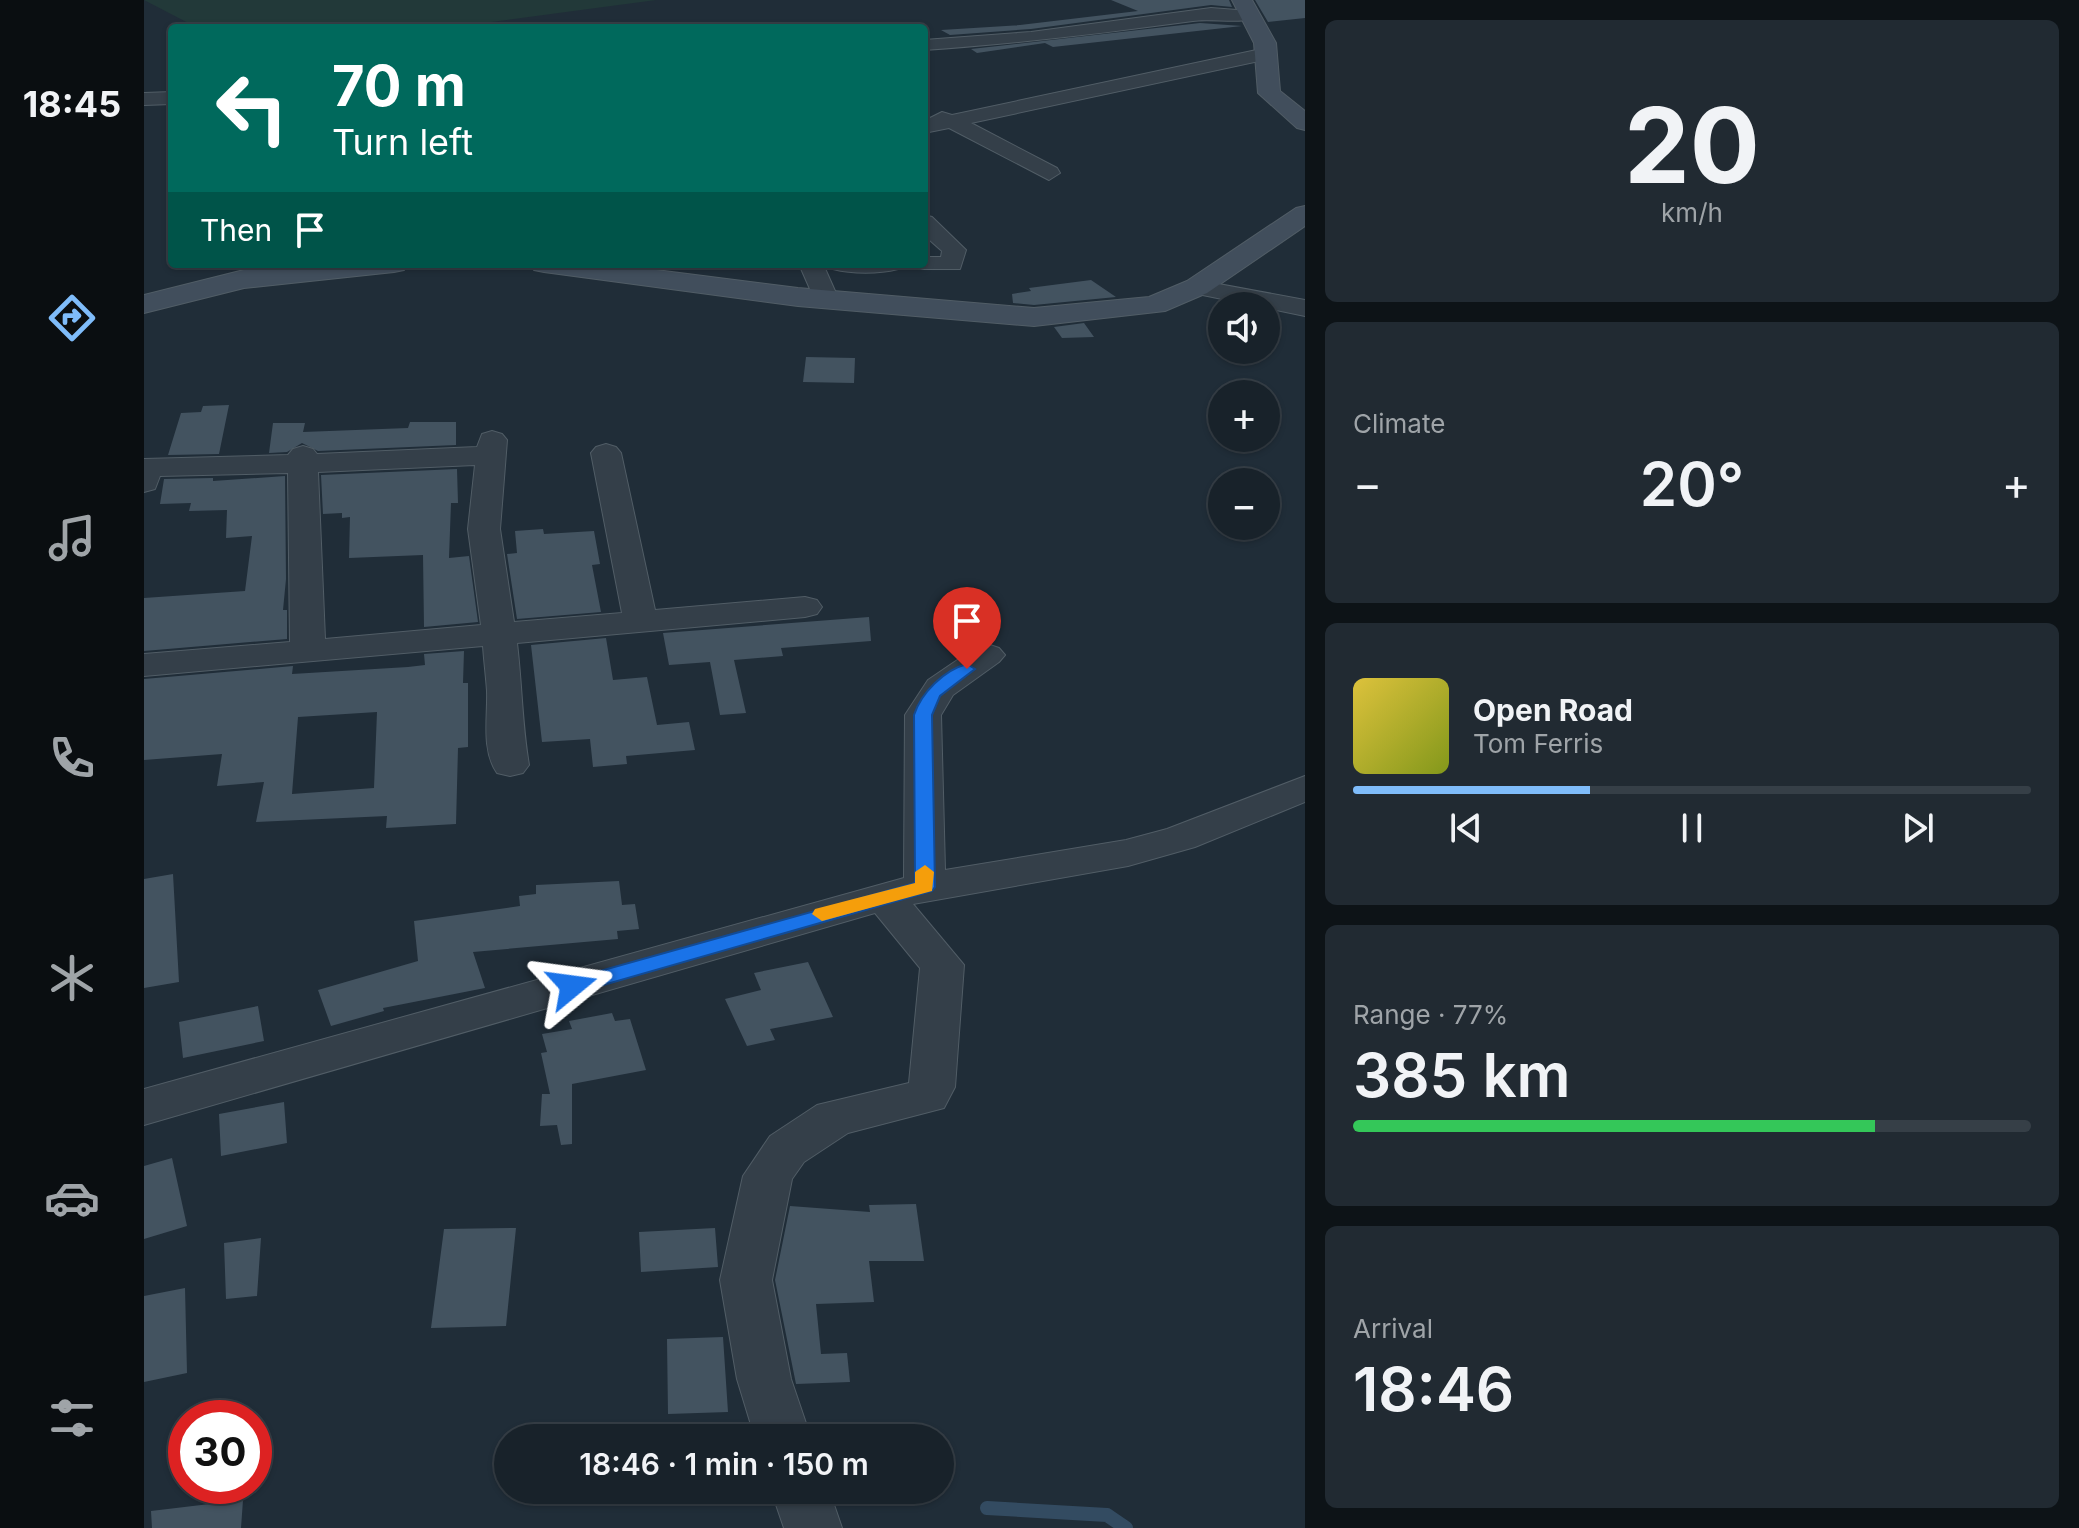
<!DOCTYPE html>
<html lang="en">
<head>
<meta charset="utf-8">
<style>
	:root { --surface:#18222a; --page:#212a32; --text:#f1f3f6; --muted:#9fa4a8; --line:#363f47; --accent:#7fbcfa }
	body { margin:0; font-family:Inter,sans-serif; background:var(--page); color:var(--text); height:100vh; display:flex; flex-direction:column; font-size:30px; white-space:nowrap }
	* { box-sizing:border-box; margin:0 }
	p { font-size:26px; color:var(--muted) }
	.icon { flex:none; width:44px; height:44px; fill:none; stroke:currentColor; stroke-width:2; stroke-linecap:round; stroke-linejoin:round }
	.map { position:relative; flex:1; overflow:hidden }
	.details { display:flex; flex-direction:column; gap:20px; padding:20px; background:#0d1317; width:774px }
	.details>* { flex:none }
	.banner { position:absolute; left:24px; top:24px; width:760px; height:244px; border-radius:8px; box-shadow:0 2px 6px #0004,0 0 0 2px var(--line); background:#00695c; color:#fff; overflow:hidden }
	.tools { position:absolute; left:1064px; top:292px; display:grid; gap:16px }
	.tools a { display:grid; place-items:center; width:72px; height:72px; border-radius:50%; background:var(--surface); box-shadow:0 2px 6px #0004,0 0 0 2px var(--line); font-size:40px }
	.speed { position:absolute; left:24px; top:1400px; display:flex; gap:16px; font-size:40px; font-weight:700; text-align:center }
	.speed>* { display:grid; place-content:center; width:104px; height:104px; border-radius:50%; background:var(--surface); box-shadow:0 2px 6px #0004,0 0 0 2px var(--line); line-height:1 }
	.speed .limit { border:12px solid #d22; background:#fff; color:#111 }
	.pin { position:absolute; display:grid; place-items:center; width:68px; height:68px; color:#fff; margin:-82px -34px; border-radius:50% 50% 50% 0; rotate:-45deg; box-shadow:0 0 8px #0007 }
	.pin .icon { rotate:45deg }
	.me { position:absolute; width:88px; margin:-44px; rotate:74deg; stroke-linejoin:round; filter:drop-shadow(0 0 6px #0008) }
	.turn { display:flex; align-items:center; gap:28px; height:168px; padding:0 32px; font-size:36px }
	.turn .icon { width:104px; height:104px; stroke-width:2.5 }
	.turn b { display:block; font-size:56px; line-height:68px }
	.then { display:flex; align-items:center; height:76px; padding:0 32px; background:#0003; gap:16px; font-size:30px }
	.big { font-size:60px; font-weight:600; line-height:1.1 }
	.details .widget { flex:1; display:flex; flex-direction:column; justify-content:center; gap:12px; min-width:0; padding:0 28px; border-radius:12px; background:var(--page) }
	.details .dial { align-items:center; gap:0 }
	.dial b { font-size:104px; line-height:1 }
	.song { display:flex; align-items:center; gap:24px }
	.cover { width:96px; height:96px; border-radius:12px; background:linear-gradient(135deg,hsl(50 70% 55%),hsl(70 70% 35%)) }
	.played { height:8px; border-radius:4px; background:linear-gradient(90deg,var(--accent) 35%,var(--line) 35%) }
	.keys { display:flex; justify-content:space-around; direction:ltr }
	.heat { display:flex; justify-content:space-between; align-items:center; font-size:44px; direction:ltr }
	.charge { height:12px; border-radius:6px; background:linear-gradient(90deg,#34c759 77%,var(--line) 0) }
	.trip { position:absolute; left:350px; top:1424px; width:460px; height:80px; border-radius:40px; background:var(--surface); box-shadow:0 2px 6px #0004,0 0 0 2px var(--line); font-weight:600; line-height:80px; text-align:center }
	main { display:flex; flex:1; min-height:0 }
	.tabs { display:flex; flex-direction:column; width:144px; justify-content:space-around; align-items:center; background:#0a0e11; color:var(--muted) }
	.tabs .icon { width:56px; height:56px }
	.tabs .active { color:var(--accent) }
	.tabs b { font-size:36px; color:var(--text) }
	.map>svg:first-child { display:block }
	.green { fill:#223939 }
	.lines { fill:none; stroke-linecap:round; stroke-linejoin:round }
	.stream { stroke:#334b61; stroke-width:14 }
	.building { fill:#435360; fill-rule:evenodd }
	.street-casing { stroke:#515d66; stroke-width:2 }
	.secondary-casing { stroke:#515d66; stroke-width:2 }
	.street { fill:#343f49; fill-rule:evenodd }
	.secondary { fill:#414e5c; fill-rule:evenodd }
	.route { fill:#1a73e8; stroke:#114b97; stroke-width:2 }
	.slow { fill:#f59e0b }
</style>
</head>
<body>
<main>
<nav class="tabs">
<b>18:45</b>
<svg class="icon active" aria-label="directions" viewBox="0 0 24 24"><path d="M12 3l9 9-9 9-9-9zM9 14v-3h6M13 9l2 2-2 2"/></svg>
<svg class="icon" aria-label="music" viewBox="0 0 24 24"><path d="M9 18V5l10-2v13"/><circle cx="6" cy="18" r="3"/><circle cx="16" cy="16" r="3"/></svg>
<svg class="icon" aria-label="phone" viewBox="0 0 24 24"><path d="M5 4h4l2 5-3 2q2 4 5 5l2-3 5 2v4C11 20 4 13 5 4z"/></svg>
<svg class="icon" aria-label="climate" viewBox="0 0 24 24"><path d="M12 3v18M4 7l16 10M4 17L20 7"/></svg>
<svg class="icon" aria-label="car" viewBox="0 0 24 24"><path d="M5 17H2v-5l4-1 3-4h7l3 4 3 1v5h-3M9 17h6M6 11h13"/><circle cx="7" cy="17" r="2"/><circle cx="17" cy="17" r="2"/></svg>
<svg class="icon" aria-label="filters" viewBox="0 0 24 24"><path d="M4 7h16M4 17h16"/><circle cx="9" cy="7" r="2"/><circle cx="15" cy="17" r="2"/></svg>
</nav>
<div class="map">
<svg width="1161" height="1528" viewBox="0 0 1161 1528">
	<rect width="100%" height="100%" fill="#202d38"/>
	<path class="green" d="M0 0H512L303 28H54Z"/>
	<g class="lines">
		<path class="stream" d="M843 1508 963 1515 982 1528"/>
	</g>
	<path class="building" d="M967 0H1085L1088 7 1067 5 887 29 806 35 797 30 876 25 994 11Z
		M1111 0H1161V18L1124 22Z
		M1056 23 1098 26 909 47 901 43 833 53 827 49Z
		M947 280 972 297 890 305 869 303 868 294 887 291 885 288Z
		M940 323 950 337 918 338 910 327Z
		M662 357 711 358 710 383 659 382Z
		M85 405 75 454 24 455 37 413 57 412 59 406Z
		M266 422H312V445L174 451 158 443 143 452 125 453 129 423H161L159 432 264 428Z
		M313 469 314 503H307L305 558 325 556 334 622 280 627 279 555 205 558 206 517 198 518V513L179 514 177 475Z
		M141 476 142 579 139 610H143V639L0 651V598L101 591 108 536 82 538 83 510 45 511 47 503 16 504 20 479 69 478V481Z
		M399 529 400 534 450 531 456 564 448 565 457 612 373 619 363 554 373 553 371 531Z
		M725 617 727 641 637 648 639 656 590 660 602 713 576 715 566 662 525 665 519 633Z
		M462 638 469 680 503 677 513 725 545 722 551 750 482 756 483 764 449 767 446 739 398 742 387 645Z
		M320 651 319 683H324V747L314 748 312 824 242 828 243 816 112 822 120 782 73 786 78 754 0 760V679L149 666 148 674 264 667 281 665 280 654ZM233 712 230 788 148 794 154 717Z
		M29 874 35 982 0 988V879Z
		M475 881 478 905 491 904 495 929 473 931 474 939 329 952 341 988 239 1008 240 1011 187 1026 174 990 274 961 270 921 376 906 375 896 392 894V885Z
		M664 962 689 1017 626 1029 631 1040 603 1046 581 999 617 990 610 973Z
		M114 1006 120 1041 39 1058 35 1022Z
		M468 1013 471 1021 486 1019 502 1070 428 1084V1144L417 1145 413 1125 396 1126 398 1094H406L397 1053 403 1052 398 1034 428 1029 425 1021Z
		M140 1102 143 1143 77 1156 75 1114Z
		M28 1158 43 1226 0 1239V1166Z
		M772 1204 780 1261H725L730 1302 672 1304 677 1354 703 1353 706 1382 652 1384 631 1280 646 1206 726 1212 725 1205Z
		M372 1228 362 1326 287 1328 300 1229Z
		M571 1228 574 1267 497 1272 495 1232Z
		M117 1238 113 1296 82 1299 80 1243Z
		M41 1288 43 1373 0 1382V1296Z
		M579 1337 584 1412 524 1414 523 1339Z
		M99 1500 97 1528H8L7 1511Z"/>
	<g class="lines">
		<defs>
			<path id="street" d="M1067 8 1106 11 1115 16C1106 25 1065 18 1049 21 960 33 870 44 780 50V40L887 32Z
				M1122 48 1131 54 1129 58 827 123 913 168 916 173 905 180 805 128 780 133V121L798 112 808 115Z
				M28 92V104L0 105V93Z
				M780 215 788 217 822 250 816 269H771L768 264H780V257H797L798 251 780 235Z
				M655 264H679L695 300 691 305H673Z
				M686 264H757L754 269C735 274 708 274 689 269Z
				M1053 280 1161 300V316L1044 292 1041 287 1044 282Z
				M348 431 358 434 363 440 356 529 370 622 478 613 447 453 452 447 462 444 472 447 477 453 511 610 661 597 673 600 678 607 673 614 661 617 373 643C378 684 378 724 385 765L379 773 366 776 353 773C337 750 344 717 343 691 342 676 340 661 339 646L0 676V654L146 642 144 473 16 476 11 489 0 492V459L144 455 149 449 159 446 169 449 173 454 333 447 338 434ZM331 465 324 529 337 625 181 639 174 472Z
				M843 644 855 648 861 655 855 662 809 695 797 715 801 870 982 840 1023 829 1161 776V802L1051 847 984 866 769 904 820 965 811 1087 800 1108 704 1133 660 1162 648 1179 628 1280 647 1379 667 1438H611L593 1379 576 1280 599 1176 626 1136 673 1105 765 1083 776 968 731 913 0 1125V1089L760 878 761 715 784 680 831 648Z
				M627 1490H685L698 1528H640Z"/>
			<path id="secondary" d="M1088 0H1108L1132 43 1136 91 1161 111V130L1153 128 1114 93 1110 43Z
				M1161 206V226L1063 293 1021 311 890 326 654 306 400 272 390 270 386 264H465L654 288 890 308 1005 297 1043 281 1152 208Z
				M165 264H264L260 270 250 272 100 288 0 313V295L100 270Z"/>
		</defs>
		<use href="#street" class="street-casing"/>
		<use href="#secondary" class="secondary-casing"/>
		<use href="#street" class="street"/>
		<use href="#secondary" class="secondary"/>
	</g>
	<path class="route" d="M823 664 831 669 796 696 788 715 791 887 788 891 428 994 420 991 417 986 420 981 771 883 770 715C777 693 800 670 823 664Z"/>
	<path class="slow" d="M781 865 790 872 788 891 678 921 668 914 671 909 771 883V872Z"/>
</svg>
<div class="tools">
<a><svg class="icon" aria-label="sound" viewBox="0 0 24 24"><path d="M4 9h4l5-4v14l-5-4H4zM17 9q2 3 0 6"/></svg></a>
<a>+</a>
<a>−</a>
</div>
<div class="speed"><div class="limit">30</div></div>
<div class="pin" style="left:823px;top:669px;background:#d93025"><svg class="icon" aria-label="arrive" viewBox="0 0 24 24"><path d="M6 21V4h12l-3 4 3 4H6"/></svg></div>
<svg class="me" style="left:428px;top:986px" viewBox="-20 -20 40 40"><path d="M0-17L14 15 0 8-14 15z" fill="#1a73e8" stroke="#fff" stroke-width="4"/></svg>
<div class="trip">18:46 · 1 min · 150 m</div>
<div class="banner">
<div class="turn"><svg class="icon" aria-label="left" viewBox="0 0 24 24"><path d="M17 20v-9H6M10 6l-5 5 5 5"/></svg><div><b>70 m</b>Turn left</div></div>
<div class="then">Then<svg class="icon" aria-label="arrive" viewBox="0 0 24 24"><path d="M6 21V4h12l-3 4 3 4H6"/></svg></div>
</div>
</div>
<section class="details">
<div class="widget dial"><b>20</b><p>km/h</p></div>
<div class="widget"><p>Climate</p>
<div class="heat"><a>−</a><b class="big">20°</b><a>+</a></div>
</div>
<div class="widget">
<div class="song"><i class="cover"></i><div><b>Open Road</b><p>Tom Ferris</p></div></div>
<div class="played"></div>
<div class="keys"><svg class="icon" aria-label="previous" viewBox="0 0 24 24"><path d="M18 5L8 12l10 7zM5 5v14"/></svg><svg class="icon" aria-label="pause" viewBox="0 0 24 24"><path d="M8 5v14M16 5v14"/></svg><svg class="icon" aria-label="next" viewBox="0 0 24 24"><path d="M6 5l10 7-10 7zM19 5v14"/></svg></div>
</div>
<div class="widget"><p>Range · 77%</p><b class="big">385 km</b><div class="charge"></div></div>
<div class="widget"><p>Arrival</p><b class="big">18:46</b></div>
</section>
</main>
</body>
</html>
